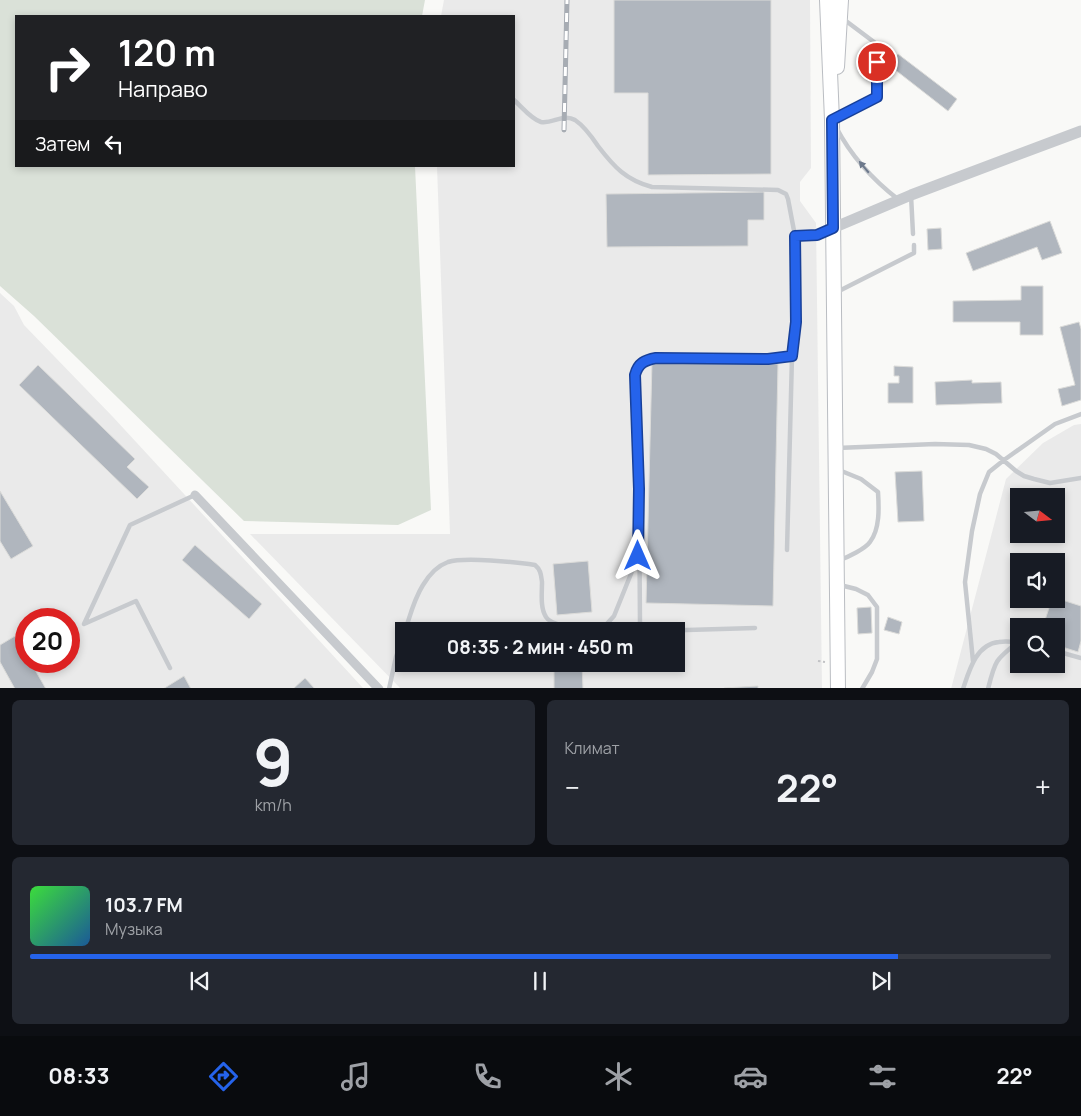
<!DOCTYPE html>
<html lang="ru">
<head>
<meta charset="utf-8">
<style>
	:root { --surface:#171b24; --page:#242831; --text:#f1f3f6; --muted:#9ea1a6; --line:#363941; --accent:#2563eb }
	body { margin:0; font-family:Manrope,sans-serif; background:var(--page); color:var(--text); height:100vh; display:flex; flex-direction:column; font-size:19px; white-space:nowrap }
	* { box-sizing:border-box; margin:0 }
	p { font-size:16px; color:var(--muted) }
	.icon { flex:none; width:28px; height:28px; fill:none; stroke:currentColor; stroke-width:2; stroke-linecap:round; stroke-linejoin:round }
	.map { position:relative; height:688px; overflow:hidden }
	.details { display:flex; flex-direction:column; gap:12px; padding:12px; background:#0d0f14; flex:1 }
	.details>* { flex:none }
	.banner { position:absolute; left:15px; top:15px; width:500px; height:152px; border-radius:0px; box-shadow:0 2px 8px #0003; background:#202124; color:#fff; overflow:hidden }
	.needle { width:32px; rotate:106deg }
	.fabs { position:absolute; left:1010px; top:488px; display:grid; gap:10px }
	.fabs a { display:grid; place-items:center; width:55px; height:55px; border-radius:0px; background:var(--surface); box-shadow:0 2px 8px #0003; font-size:25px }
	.speed { position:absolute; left:15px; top:608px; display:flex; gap:10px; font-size:25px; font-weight:700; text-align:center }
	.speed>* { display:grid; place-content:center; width:65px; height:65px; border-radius:50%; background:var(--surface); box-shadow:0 2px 8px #0003; line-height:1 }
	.speed .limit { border:8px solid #d22; background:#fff; color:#111 }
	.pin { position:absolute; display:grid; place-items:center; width:42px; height:42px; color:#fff; margin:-21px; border:2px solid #fff; border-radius:50%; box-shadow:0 1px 5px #0007 }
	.me { position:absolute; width:55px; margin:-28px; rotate:0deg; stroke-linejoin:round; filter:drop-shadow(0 0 4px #0008) }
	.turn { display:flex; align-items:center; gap:18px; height:105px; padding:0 20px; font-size:22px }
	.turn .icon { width:65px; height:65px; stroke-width:2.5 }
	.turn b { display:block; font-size:35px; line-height:42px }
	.then { display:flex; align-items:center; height:48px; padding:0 20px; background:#0003; gap:10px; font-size:19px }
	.big { font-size:38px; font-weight:700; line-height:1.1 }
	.details .card { flex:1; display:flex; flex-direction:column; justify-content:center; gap:8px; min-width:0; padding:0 18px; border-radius:8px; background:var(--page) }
	.details .dial { align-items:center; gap:0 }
	.dial b { font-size:65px; line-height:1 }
	.song { display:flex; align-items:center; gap:15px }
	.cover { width:60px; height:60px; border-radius:8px; background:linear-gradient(135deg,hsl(120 70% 55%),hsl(210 70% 35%)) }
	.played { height:5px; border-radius:2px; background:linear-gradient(90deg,var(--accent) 85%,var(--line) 85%) }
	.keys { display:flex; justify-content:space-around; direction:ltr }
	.heat { display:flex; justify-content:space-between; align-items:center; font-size:28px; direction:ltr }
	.details .tiles { flex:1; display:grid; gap:12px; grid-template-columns:1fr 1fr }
	.card:last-child { grid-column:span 2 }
	.trip { position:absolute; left:395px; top:622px; width:290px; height:50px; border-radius:0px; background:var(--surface); box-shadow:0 2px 8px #0003; font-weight:700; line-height:50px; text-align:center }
	.menu { display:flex; height:80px; justify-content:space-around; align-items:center; background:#090b0e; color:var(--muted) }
	.menu .icon { width:35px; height:35px }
	.menu .on { color:var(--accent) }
	.menu b { font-size:22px; color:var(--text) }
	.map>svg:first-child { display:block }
	.built { fill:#eaeaea; fill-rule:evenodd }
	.green { fill:#dae1d8 }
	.building { fill:#b0b6be; stroke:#dbdbd9 }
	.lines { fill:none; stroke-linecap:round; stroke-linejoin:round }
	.primary-casing { stroke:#babdc2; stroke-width:16 }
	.path { stroke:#c1c2c5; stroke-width:2; stroke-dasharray:2.5 2.5; stroke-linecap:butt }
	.service { stroke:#c7cace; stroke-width:4.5 }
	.minor { stroke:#c7cace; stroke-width:9 }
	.tertiary { stroke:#c7cace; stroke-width:11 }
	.primary { stroke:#fff; stroke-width:14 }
	.rail-casing { stroke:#a7acb3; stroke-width:5 }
	.rail { stroke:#fff; stroke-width:3; stroke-dasharray:9; stroke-linecap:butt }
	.oneway { fill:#6d798c }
	.route-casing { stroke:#184099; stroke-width:12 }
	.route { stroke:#2563eb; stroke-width:9 }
</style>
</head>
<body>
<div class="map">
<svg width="1081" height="689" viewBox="0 0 1081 689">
	<rect width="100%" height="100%" fill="#f9f9f7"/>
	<path class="built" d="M444 0H810L811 168 800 182V201L816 223 822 688H400L250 534H450L437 166H514V16H441ZM404 631H676V664H404Z
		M0 293 14 306 24 325 113 417 363 688H0ZM26 619H69V661H26Z
		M1081 424V688L951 689 1006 479 1043 443 1074 425ZM1019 496H1056V534H1019ZM1019 561H1056V599H1019ZM1019 626H1056V664H1019Z"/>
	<path class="green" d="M0 0H425L422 16H16V166H415L431 510 398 525 244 521 34 316 0 286Z"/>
	<path class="building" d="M614 0H771V174L648 175V93H614Z
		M898 54 957 99 948 111 889 65Z
		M764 192V220H748V246L607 247 606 194Z
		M1050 221 1062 253 1042 260 1037 247 973 271 966 253Z
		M941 228 942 249 928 250 927 229Z
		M1021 286H1043V335H1020V322H953V301L1021 300Z
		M1079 322 1081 329V400L1062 406 1058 389 1075 385 1060 327Z
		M652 361 778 364 773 606 646 603Z
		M38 365 135 459 127 467 149 487 137 499 19 385Z
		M894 366 913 367V403H888V383H899V376H894Z
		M972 380V383L1001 382 1002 403 936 405 935 382Z
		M922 471 924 521 898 522 895 472Z
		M0 491 33 546 11 559 0 541Z
		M195 545 262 604 249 619 182 560Z
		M588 561 592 612 557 615 553 564Z
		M1056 598 1081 606V641L1078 652 1056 645V626H1043L1052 599Z
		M871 607 872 633 858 634 857 608Z
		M888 617 902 622 899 634 884 630Z
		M15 636 26 654V661H30L46 689H15L0 662V645Z
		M554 664H582L583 689H554Z
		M184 676 191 689H163Z
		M305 678 315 689H293Z
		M758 686V689H724V688Z"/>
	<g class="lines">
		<defs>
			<path id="primary" d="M827 0 832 120 838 689
				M837 67 841 0"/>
		</defs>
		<use href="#primary" class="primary-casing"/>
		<path class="path" d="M818 661 825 662"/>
		<path class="service" d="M514 100C522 107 531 119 541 122 553 124 563 113 575 120 584 126 592 137 598 146 614 167 626 180 652 187L778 190 786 194 788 199 795 236 817 235 830 229
			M834 119 877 97 878 45 842 18
			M836 127C851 156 873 180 899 200
			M911 195 913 234
			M837 292 914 253V245
			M837 448 935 444 969 445 986 449 996 454 1016 471 1024 476 1034 479 1050 483 1081 478
			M839 470 861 479 878 492C879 508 880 529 870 542 865 549 848 557 840 560
			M787 550 792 356
			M840 585 856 589 868 595 877 607V659L872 672 862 689
			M603 628 648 630
			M755 628 653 631 649 630 640 624 639 489 635 375C638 363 645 360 657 358L768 359 792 356 796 322 795 236
			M405 631C410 616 414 599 423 585 429 575 437 566 448 562 464 557 517 562 535 565 541 570 541 575 542 582 542 593 540 608 546 617 552 628 591 628 603 628L614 616 637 559
			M1056 651 1081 658
			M973 661 965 582 972 531 980 494 989 472 1004 460 1055 424 1081 414
			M170 668 136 601 84 624 130 525 195 495
			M389 689 396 657 404 634
			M963 689C969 671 976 644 999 642 1005 641 1012 642 1019 642
			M988 689C995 661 995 660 1018 642"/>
		<path class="minor" d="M195 495 379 689"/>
		<path class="tertiary" d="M833 228 911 195 1081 131"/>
		<use href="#primary" class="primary"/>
		<defs>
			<path id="rail" d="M564 130 567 0"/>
		</defs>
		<use href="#rail" class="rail-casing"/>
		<use href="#rail" class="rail"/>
	</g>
	<defs><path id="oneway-solid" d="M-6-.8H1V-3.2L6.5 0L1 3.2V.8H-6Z" transform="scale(1.25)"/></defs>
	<use class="oneway" href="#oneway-solid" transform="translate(864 167) rotate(-130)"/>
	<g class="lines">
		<defs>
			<path id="route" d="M638 556 639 489 635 375C638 363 645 360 656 358L768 359 792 356 796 322 795 236 817 235 833 228 832 120 877 97V62"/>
		</defs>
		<use href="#route" class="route-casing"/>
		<use href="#route" class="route"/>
	</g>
</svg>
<div class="fabs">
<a><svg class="needle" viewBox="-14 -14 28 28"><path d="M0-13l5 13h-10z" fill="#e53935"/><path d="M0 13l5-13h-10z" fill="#9ea1a6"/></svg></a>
<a><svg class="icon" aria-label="sound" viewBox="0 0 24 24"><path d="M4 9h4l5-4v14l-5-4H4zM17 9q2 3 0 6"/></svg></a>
<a><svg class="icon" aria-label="search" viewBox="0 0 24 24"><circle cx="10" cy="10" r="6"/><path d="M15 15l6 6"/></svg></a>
</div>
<div class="speed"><div class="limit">20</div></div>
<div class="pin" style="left:877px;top:62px;background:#d93025"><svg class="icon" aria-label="arrive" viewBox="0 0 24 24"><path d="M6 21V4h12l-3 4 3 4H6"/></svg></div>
<svg class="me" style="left:638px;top:556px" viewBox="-20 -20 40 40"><path d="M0-17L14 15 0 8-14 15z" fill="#2563eb" stroke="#fff" stroke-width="4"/></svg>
<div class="trip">08:35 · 2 мин · 450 m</div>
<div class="banner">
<div class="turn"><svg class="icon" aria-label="right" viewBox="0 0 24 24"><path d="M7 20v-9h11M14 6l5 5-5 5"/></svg><div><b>120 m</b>Направо</div></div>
<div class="then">Затем<svg class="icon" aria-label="left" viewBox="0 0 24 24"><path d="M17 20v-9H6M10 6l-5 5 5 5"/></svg></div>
</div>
</div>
<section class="details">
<div class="tiles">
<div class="card dial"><b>9</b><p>km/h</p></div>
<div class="card"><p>Климат</p>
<div class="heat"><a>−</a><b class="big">22°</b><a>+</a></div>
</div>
<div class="card">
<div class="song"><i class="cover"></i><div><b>103.7 FM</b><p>Музыка</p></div></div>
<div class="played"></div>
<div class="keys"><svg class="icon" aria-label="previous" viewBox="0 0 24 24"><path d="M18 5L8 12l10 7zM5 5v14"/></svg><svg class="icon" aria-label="pause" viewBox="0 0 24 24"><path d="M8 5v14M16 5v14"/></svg><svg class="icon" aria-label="next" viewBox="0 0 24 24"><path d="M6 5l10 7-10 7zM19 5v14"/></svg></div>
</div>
</div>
</section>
<nav class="menu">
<b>08:33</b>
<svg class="icon on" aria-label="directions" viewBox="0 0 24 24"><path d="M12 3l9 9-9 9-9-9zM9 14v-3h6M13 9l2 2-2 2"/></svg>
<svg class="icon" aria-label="music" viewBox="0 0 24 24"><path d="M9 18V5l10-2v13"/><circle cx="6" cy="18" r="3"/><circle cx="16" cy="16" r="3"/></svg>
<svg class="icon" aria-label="phone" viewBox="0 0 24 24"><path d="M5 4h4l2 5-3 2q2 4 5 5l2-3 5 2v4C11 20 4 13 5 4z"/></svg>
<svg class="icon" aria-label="climate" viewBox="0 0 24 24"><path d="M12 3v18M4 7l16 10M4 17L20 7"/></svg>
<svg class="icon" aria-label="car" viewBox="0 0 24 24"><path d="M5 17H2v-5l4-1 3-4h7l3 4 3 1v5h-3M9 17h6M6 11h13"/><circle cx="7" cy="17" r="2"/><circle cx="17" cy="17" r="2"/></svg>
<svg class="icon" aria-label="filters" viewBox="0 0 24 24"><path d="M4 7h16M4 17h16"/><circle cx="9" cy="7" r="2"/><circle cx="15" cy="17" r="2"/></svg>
<b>22°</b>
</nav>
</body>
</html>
